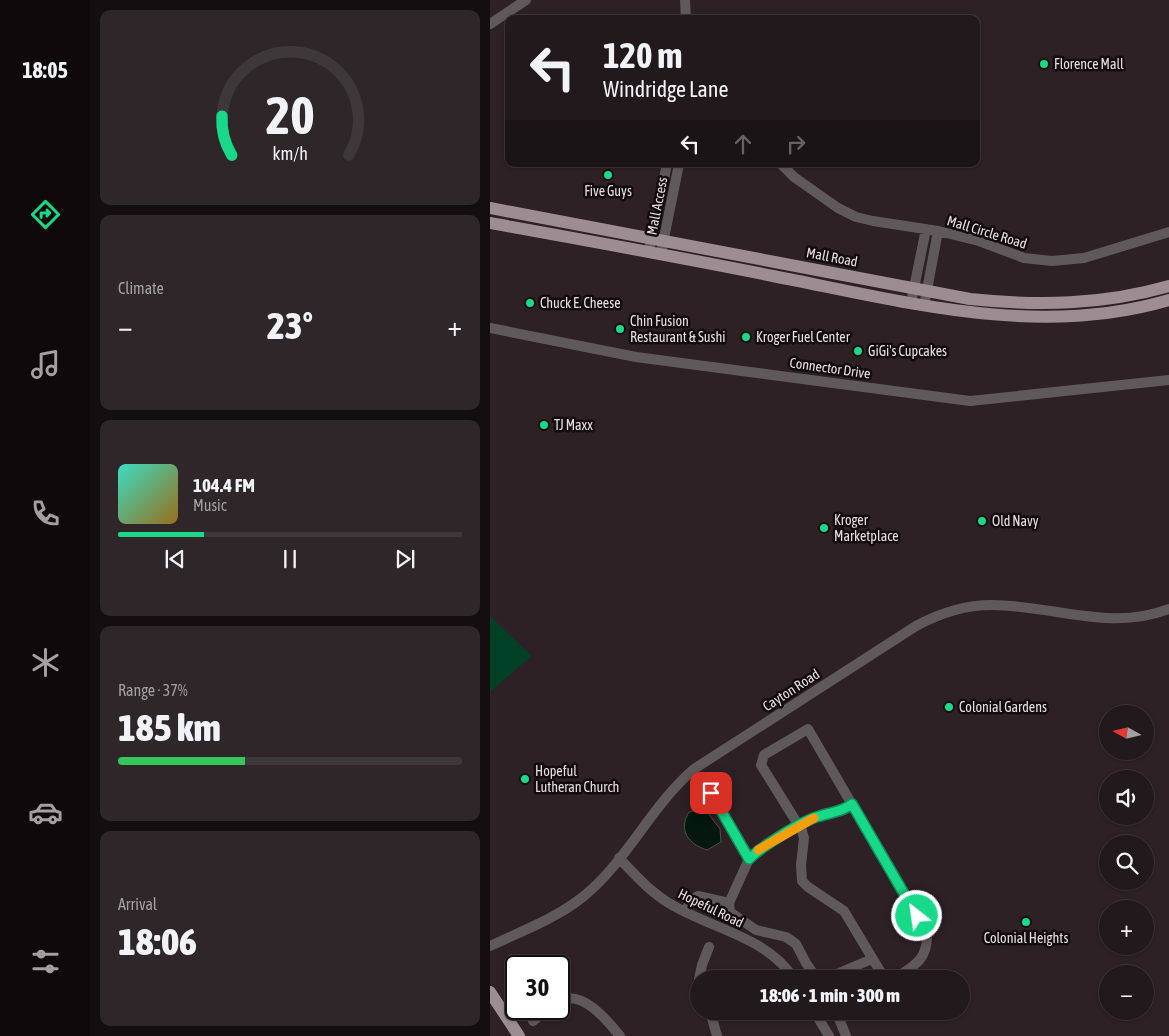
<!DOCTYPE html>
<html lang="en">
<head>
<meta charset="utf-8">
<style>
	:root { --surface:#22191c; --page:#2e2629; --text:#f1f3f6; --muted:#a2a0a3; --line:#3f383b; --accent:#18d989 }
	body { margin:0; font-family:"Asap Condensed",sans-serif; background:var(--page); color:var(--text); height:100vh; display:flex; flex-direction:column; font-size:19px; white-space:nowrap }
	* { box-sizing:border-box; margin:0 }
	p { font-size:16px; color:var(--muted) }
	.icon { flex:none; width:28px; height:28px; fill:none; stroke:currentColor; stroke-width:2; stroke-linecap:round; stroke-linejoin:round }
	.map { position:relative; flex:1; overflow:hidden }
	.drawer { display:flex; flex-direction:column; gap:10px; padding:10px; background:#130e0f; width:400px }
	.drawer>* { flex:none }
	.hud { position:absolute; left:15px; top:15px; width:475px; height:152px; border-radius:10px; box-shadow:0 1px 4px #0004,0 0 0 1px var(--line); background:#22191c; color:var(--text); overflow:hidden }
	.needle { width:32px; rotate:278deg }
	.controls { position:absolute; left:609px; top:705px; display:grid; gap:10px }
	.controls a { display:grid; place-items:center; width:55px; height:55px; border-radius:50%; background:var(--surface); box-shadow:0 1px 4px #0004,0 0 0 1px var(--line); font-size:25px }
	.speed { position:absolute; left:15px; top:955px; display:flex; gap:10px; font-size:25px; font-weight:700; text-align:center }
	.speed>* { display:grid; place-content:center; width:65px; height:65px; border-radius:50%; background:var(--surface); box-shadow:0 1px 4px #0004,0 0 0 1px var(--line); line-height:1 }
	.speed .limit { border:2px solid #111; border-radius:8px; background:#fff; color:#111 }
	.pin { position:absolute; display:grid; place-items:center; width:42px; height:42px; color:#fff; margin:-21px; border-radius:10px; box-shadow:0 2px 8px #0006 }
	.me { position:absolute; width:55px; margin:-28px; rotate:330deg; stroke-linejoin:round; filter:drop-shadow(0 0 4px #0008) }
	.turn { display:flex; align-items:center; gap:18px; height:105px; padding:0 15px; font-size:22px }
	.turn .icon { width:65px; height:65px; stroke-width:2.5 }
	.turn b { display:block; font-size:35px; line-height:42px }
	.lanes { display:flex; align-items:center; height:48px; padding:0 15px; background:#0003; justify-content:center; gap:25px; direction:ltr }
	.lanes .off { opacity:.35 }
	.big { font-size:38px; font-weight:800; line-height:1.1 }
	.drawer .tile { flex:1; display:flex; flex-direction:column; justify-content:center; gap:8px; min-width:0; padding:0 18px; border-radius:10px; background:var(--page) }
	.drawer .dial { align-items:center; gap:0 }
	.dial svg { height:130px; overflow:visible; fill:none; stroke:var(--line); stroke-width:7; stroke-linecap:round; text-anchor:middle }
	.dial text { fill:var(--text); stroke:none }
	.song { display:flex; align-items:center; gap:15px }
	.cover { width:60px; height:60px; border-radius:8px; background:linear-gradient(135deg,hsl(170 70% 55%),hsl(40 70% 35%)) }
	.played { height:5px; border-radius:2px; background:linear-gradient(90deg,var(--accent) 25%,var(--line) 25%) }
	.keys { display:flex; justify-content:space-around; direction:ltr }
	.heat { display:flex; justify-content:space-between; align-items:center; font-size:28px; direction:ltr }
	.charge { height:8px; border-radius:4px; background:linear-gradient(90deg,#34c759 37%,var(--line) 0) }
	.trip { position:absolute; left:200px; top:970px; width:280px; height:50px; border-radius:25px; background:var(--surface); box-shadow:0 1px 4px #0004,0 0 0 1px var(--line); font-weight:800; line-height:50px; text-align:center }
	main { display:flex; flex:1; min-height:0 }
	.menu { display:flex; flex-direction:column; width:90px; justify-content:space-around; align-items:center; background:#0e0a0b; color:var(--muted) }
	.menu .icon { width:35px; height:35px }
	.menu .selected { color:var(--accent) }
	.menu b { font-size:22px; color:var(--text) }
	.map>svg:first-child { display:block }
	.green { fill:#004024 }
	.water { fill:#04180d; stroke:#48534c }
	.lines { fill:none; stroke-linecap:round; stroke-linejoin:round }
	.minor { stroke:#60595b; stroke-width:10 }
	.major { stroke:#9b8d91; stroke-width:12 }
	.route-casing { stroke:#108d59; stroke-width:12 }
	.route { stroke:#18d989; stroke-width:9 }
	.slow { stroke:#f59e0b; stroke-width:9 }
	.poi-dot { fill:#18d989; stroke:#120c0e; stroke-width:2 }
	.labels { text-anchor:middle; stroke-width:5; stroke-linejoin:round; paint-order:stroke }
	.poi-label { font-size:14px; fill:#e7dee0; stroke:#120c0e; text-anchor:start }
	.street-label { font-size:14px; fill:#e7dee0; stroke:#120c0e }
</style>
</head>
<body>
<main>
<nav class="menu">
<b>18:05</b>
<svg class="icon selected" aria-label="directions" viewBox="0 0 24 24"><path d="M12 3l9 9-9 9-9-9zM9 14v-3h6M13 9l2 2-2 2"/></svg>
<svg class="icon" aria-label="music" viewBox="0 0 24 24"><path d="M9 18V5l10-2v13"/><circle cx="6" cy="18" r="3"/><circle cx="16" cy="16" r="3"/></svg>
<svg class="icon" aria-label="phone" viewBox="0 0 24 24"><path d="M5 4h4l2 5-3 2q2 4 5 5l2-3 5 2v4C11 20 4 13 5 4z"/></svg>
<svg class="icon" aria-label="climate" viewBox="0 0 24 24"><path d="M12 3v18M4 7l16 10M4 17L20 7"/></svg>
<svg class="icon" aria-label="car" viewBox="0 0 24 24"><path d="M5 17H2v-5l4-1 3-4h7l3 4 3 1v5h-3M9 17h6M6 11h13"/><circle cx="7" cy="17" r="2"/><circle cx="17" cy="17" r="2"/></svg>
<svg class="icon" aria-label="filters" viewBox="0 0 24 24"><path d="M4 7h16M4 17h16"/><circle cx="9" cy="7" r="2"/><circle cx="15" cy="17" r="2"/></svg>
</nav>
<section class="drawer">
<div class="tile dial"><svg viewBox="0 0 100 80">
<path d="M14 69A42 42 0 1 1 86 69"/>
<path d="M14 69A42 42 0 0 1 8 45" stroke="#18d989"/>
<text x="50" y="56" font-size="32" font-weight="700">20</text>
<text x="50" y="72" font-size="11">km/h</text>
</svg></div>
<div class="tile"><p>Climate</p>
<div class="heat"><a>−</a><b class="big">23°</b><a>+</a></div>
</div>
<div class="tile">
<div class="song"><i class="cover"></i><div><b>104.4 FM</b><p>Music</p></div></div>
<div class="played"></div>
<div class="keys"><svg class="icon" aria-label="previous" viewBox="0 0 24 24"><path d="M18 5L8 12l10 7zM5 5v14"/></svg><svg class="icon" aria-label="pause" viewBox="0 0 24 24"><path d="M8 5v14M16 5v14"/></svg><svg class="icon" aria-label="next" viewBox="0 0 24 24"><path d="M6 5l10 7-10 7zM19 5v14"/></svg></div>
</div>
<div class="tile"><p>Range · 37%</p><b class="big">185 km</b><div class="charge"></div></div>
<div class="tile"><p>Arrival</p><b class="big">18:06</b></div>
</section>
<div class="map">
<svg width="679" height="1036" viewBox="0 0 679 1036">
	<rect width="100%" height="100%" fill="#2e2125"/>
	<path class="green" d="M0 616 42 656 0 692Z"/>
	<path class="water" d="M214 808 230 829 231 842 217 850C198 844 188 830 199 812Z"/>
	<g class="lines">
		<path class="minor" d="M195 0 196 19
			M0 24 36 0
			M291 164 304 177 348 208 366 217 383 221 448 231 489 241 534 258 562 261 594 258 679 232
			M160 246 177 164
			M172 248 189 164
			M421 303 436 229
			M434 306 448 231
			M0 328 146 357 480 401 679 380
			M221 793 259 859 239 903 240 912 266 930 296 937 302 941 306 944 316 963 327 979
			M129 858C146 876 162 894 184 906 223 929 279 938 304 979
			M259 859C271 847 313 820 330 816 342 812 352 812 362 804
			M195 912 201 900 208 896 239 903
			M0 946C32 931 67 918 94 896 137 861 161 806 204 769L426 626C450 613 475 605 502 605 563 605 620 632 679 609
			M209 979 212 965 219 947
			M335 979 382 959
			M403 979 396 977 390 971 354 911 318 887 312 881 311 865 314 838 312 831 271 765 274 755 318 729 437 933C438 960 424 966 404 979
			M69 1001C92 989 117 1020 130 1036
			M220 1011 227 1036
			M324 1011 339 1036
			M346 1011 356 1036
			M43 1021 59 1009"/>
		<path class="major" d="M0 208 480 299C548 306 613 305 679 286
			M0 223C94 240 189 257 283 276 412 301 548 339 679 300
			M0 992 29 1036"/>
	</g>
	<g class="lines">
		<defs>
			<path id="route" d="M221 793 259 859C271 847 313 820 330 816 342 812 352 812 362 804L427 916"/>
		</defs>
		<use href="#route" class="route-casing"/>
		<use href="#route" class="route"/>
		<path class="slow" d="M268 850 324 818"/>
	</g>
	<g class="poi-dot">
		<circle cx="554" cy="64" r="5"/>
		<circle cx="118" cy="175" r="5"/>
		<circle cx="40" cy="303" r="5"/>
		<circle cx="130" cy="329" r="5"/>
		<circle cx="256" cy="337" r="5"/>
		<circle cx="368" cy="351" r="5"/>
		<circle cx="54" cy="425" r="5"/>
		<circle cx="492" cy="521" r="5"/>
		<circle cx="334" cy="528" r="5"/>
		<circle cx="459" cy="707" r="5"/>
		<circle cx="35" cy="779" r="5"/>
		<circle cx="536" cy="922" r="5"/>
	</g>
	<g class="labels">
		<g class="poi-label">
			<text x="564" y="69">Florence Mall</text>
			<text x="118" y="196" text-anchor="middle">Five Guys</text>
			<text x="50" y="308">Chuck E. Cheese</text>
			<text x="140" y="326">Chin Fusion<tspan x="140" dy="16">Restaurant &amp; Sushi</tspan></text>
			<text x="266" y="342">Kroger Fuel Center</text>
			<text x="378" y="356">GiGi's Cupcakes</text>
			<text x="64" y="430">TJ Maxx</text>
			<text x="344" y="525">Kroger<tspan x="344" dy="16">Marketplace</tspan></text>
			<text x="502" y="526">Old Navy</text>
			<text x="469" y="712">Colonial Gardens</text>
			<text x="45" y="776">Hopeful<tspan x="45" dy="16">Lutheran Church</tspan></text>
			<text x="536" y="943" text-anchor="middle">Colonial Heights</text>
		</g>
		<g class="street-label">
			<text transform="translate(167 206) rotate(-79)" y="5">Mall Access</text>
			<text transform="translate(497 232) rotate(17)" y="5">Mall Circle Road</text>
			<text transform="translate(342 257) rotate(11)" y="5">Mall Road</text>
			<text transform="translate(340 368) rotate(8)" y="5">Connector Drive</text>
			<text transform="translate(301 690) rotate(-33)" y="5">Cayton Road</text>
			<text transform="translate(221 908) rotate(26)" y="5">Hopeful Road</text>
		</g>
	</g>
</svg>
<div class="controls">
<a><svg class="needle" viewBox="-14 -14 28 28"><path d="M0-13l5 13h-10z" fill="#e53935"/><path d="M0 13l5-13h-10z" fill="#a2a0a3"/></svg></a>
<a><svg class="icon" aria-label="sound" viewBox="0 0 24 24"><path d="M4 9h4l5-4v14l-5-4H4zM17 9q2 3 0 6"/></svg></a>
<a><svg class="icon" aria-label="search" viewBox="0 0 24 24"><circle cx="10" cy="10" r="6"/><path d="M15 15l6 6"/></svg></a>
<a>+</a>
<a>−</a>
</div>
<div class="speed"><div class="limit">30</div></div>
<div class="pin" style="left:221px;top:793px;background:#d93025"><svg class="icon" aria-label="arrive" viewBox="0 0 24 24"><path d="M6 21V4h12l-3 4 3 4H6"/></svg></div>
<svg class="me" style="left:427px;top:916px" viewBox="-20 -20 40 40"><circle r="17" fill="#18d989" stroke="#fff" stroke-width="3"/><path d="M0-11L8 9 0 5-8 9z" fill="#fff"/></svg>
<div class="trip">18:06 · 1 min · 300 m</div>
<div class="hud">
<div class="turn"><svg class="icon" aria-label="left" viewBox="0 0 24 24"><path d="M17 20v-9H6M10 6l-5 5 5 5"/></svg><div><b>120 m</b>Windridge Lane</div></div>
<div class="lanes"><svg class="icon" aria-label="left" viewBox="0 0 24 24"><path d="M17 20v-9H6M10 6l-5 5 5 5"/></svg><svg class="icon off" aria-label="ahead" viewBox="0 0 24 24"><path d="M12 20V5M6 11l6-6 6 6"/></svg><svg class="icon off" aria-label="right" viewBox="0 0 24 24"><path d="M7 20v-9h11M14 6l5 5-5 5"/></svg></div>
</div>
</div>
</main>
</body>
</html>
